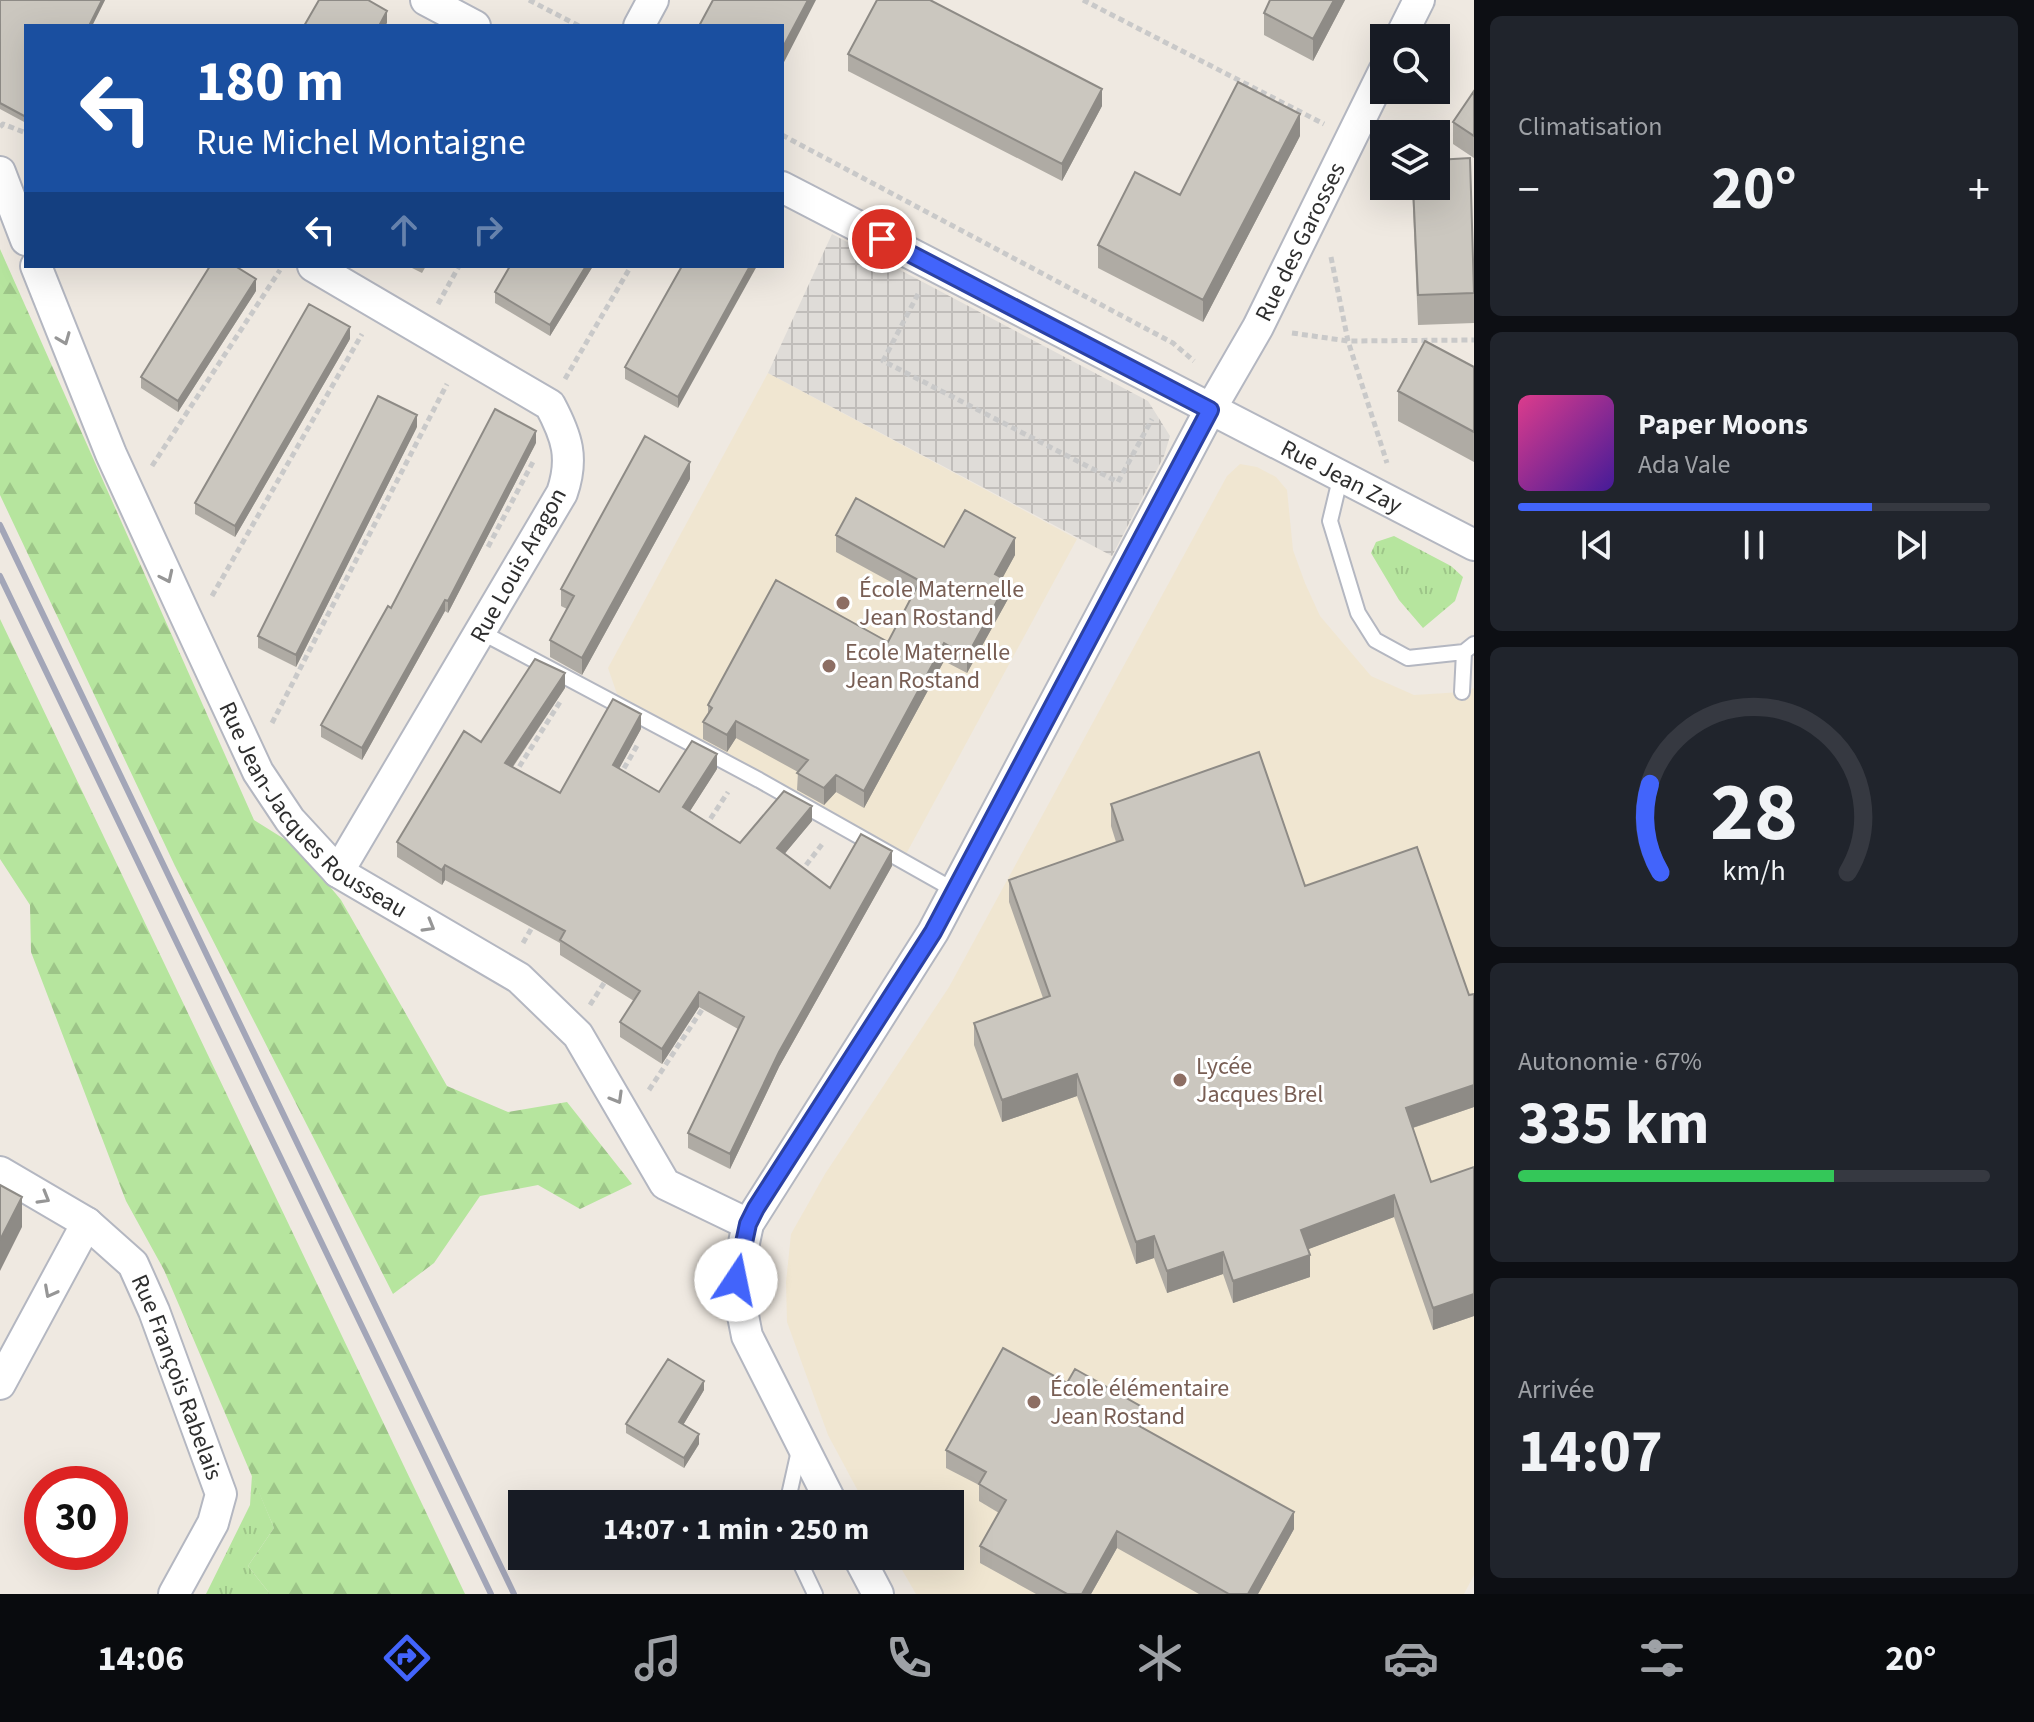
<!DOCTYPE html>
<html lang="fr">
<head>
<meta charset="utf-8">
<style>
	:root { --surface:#171b24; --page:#20242c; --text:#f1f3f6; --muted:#9ea1a6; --line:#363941; --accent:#4264fb }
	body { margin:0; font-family:"Source Sans 3",sans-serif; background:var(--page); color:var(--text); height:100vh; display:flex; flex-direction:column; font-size:30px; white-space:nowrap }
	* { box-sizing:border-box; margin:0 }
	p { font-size:26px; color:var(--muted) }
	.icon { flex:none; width:44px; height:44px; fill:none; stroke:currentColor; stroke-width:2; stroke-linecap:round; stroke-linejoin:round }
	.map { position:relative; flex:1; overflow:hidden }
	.sheet { display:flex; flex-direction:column; gap:16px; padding:16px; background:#0d0f14; width:560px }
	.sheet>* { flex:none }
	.hud { position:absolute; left:24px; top:24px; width:760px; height:244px; border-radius:0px; box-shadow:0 8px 32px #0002; background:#1a4fa0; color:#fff; overflow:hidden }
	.buttons { position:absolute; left:1370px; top:24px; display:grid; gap:16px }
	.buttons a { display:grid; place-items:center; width:80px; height:80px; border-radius:0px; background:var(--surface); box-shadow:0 8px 32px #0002; font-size:40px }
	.speed { position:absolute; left:24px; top:1466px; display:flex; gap:16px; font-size:40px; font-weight:700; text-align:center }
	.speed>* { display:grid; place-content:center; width:104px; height:104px; border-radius:50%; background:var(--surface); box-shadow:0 8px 32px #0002; line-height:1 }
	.speed .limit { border:12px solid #d22; background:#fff; color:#111 }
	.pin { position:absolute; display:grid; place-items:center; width:68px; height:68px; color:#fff; margin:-34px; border:4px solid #fff; border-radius:50%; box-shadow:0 2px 8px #0007 }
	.me { position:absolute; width:88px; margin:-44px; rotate:11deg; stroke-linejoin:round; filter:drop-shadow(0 0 6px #0008) }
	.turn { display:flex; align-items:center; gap:28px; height:168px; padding:0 40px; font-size:36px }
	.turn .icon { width:104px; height:104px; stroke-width:2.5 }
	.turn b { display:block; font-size:56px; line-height:68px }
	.lanes { display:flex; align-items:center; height:76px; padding:0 40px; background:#0003; justify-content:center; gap:40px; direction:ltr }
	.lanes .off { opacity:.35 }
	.big { font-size:60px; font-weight:700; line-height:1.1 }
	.sheet .tile { flex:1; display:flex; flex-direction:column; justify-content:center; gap:12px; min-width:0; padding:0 28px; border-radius:12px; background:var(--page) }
	.sheet .dial { align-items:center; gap:0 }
	.dial svg { height:208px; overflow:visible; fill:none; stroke:var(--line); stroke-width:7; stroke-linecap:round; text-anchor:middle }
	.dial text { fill:var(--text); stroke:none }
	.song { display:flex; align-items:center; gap:24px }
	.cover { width:96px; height:96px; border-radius:12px; background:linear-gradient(135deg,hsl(330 70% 55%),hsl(260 70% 35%)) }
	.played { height:8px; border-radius:4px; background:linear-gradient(90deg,var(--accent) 75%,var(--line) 75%) }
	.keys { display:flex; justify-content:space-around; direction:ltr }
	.heat { display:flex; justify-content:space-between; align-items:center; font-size:44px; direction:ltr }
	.charge { height:12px; border-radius:6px; background:linear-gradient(90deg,#34c759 67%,var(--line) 0) }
	.trip { position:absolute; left:508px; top:1490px; width:456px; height:80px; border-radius:0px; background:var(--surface); box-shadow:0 8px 32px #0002; font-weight:700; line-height:80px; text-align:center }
	.tabs { display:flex; height:128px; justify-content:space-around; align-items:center; background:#090b0e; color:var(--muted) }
	.tabs .icon { width:56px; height:56px }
	.tabs .selected { color:var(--accent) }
	.tabs b { font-size:36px; color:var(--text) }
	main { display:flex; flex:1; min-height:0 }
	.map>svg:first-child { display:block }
	.education { fill:#f0e6d1 }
	.grass { fill:url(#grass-tufts) }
	.forest { fill:url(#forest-firs) }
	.plaza { fill:url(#plaza-grid) }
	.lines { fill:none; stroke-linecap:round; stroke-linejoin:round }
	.service-casing { stroke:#b4b7c1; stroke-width:18 }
	.minor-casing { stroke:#b4b7c1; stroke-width:34 }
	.path { stroke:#c9c9c9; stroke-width:5; stroke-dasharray:6 4; stroke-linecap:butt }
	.service { stroke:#fff; stroke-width:14 }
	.minor { stroke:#fff; stroke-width:30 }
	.rail { stroke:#a3a6b8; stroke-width:6 }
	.wall { fill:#afaba4 }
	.shaded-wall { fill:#8e8b86 }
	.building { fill:#cbc7bf; stroke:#8e8b86; stroke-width:2 }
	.oneway { stroke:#969696 }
	.route-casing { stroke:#2b41a3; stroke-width:20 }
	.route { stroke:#4264fb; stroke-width:14 }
	.education-dot { fill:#8d6e63; stroke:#fff; stroke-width:3 }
	.labels { text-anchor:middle; stroke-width:6; stroke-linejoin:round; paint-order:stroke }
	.street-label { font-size:24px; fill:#2e2e2e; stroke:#fff }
	.education-label { font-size:24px; fill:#785e54; stroke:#fff; text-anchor:start }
</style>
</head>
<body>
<main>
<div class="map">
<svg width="1474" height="1594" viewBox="0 0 1474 1594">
	<defs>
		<pattern id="grass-tufts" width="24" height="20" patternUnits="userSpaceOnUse" patternTransform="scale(2)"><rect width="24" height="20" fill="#b6e59e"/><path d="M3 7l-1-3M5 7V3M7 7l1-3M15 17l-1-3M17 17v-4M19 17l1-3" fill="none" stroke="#9dc588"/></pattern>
		<pattern id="forest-firs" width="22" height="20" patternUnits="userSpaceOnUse" patternTransform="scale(2)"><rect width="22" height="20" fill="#b6e59e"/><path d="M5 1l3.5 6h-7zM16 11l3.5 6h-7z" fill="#9dc588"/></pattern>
		<pattern id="plaza-grid" width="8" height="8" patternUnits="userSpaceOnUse" patternTransform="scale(2)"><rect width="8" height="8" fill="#dfdcd8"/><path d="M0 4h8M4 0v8" fill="none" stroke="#c0bdba"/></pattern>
	</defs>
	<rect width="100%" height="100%" fill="#efe9e1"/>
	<path class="education" d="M768 373 1077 539 905 856 617 694 608 668Z
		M1240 464 1257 467 1276 477 1287 490 1293 550 1305 583 1320 616 1371 676 1414 695 1462 692 1474 688V1575L1464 1594H916L894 1556H950V1504H865L828 1435 787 1322 786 1282 791 1234 825 1174 949 987 1227 476Z"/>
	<path class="grass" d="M1394 536 1451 566 1463 577 1455 601 1423 628 1399 600 1371 553 1376 542Z
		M252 1475 274 1528 248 1566 270 1594H206L250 1505Z"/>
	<path class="forest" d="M0 249 254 820 297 847 341 900 447 1086 508 1112 567 1102 632 1184 580 1209 538 1185 480 1196 434 1263 393 1294 175 866 0 495Z
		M0 619 465 1594H270L248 1566 274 1528 164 1270 126 1201 31 952 30 905 0 859Z"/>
	<path class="plaza" d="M832 234 1148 401 1170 436 1164 456 1112 556 768 373Z"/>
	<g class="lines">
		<defs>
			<path id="service" d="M1341 475 1330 521 1358 613 1375 640 1408 658 1464 652 1474 644
				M481 632 759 780 954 890
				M1462 692 1464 652
				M787 1504 800 1446
				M797 1556 815 1594"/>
			<g id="minor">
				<path d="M426 0 475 26"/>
				<path d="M639 26 653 0"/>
				<path d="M1400 38 1419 0"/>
				<path d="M0 172 26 240"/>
				<path id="s1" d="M782 187 1474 545"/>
				<path id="s2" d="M36 266 111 454 185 615 258 772 290 820 338 872 519 978 578 1035 665 1184 748 1224"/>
				<path d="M313 266 550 405C567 437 574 458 562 493L338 872"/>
				<path id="s3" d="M0 1172 87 1223 133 1264 154 1311 221 1494 213 1523 174 1594"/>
				<path d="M0 1384 87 1223"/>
				<path id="s4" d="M832 1504 747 1336 736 1280 748 1224 933 932 1210 410 1258 327 1384 71"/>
				<path d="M858 1556 878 1594"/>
			</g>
		</defs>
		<use href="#service" class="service-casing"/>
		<use href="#minor" class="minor-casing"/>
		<path class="path" d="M529 0 579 26
			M1083 0 1324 124
			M0 127 3 124 26 133
			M782 135 1173 343 1194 361
			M1331 257 1348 341 1387 463
			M918 294 883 361 1118 482 1152 419
			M438 304 459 266
			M1292 333 1348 341 1474 340
			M565 379 631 266
			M152 466 280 270
			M488 547 534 460
			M212 596 362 334
			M272 723 447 384
			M514 775 560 702
			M619 777 638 744
			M705 827 728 792
			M800 873 823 843
			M523 943 534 924
			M590 1005 606 980
			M649 1090 705 1005"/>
		<use href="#service" class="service"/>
		<use href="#minor" class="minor"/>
		<path class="rail" d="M0 525 514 1594
			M0 576 491 1594"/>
	</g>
	<path class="wall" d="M0 0H105L92 26H26V123L0 109Z
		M1270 0H1345L1313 61 1264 35V13Z
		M848 54 1102 106 1062 181 848 71Z
		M1474 91V158L1453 144V122Z
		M1300 136 1203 322 1098 268V245L1180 195Z
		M1412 186H1436L1474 262V323L1418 325Z
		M408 266H426L422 273Z
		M593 266 550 336 495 303V292Z
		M682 266 678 408 625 379V367Z
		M256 291 178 412 141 388V377Z
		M350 339 235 537 195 514V503Z
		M1474 367V462L1398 421V391Z
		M417 427 296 667 258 648V636Z
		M536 443 448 613 445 611 362 760 321 737V725Z
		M690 479 582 675 550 657V640L567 609 561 606V589Z
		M836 535 1015 555 1002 578 1008 599 967 673 944 661 864 808 836 792 824 805 797 790 798 772 736 738 727 752 703 739V722L708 714V705L888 642 913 594 836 552Z
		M565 688 513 767 560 793 641 729 619 768 659 792 717 769 690 811 740 843 812 821 784 854 830 888 892 866 779 1067 730 1169 688 1148V1133L738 1029 699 1007 662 1064 620 1037V1022L634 1001 560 955V943L445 880 442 885 397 857V842L481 742Z
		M1111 804 1305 886 1469 995 1474 994V1107L1413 1128 1431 1182 1474 1167V1316L1433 1330 1394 1217 1308 1249 1310 1277 1233 1303 1223 1274 1167 1293 1154 1258 1136 1264 1077 1096 1002 1122 974 1045V1023L1043 998 1009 902V880L1116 842 1111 826Z
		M704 1390 683 1425 699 1444 684 1468 626 1433V1424Z
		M1142 1424 1141 1427 1294 1529 1258 1594H1199L1117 1548 1091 1594H1036L980 1563V1546L999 1513 979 1501V1485L946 1468V1450Z"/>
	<path class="shaded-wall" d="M102 0H105L92 26H89Z
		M808 0H816L782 66V49Z
		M1334 0H1345L1313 61V39Z
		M387 11V23L385 26H379Z
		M1102 89V106L1062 181V164Z
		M1300 114V136L1203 322V300Z
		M586 266H593L550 336V325Z
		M750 266H757L678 408V397Z
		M256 279V291L178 412V401Z
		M350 327V339L235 537V526Z
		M417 415V427L296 667V655Z
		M536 431V443L448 613V601Z
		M690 462V479L582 675V658Z
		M1015 538V555L995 592V574Z
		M1008 581V599L967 673V656Z
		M445 600V611L362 760V748Z
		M944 643V661L864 808V791Z
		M565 673V688L505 778V763Z
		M641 714V729L613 780V765Z
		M736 721V738L727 752V735Z
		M717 754V769L683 822V807Z
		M836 775V792L824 805V788Z
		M812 806V821L777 863V848Z
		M892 851V866L779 1067 730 1169V1154L779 1052Z
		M445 865V880L442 885V870Z
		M699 992V1007L662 1064V1049Z
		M1077 1074V1096L1002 1122V1100Z
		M1474 1085V1107L1406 1130V1108Z
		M1394 1195V1217L1301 1252V1230Z
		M22 1197V1227L0 1271V1240Z
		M1154 1236V1258L1136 1264V1242Z
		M1223 1252V1274L1167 1293V1271Z
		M1310 1255V1277L1233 1303V1281Z
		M1474 1294V1316L1433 1330V1308Z
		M704 1381V1390L679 1432V1422Z
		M1142 1407V1424L1134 1440V1423Z
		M699 1434V1444L684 1468V1458Z
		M1294 1512V1529L1258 1594H1248Z
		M1117 1531V1548L1091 1594H1082Z"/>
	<path class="building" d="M0 0H102L89 26H26V117L0 103Z
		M319 0H368L387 11 379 26H304Z
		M713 0H808L782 49V26H699Z
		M877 0H930L1102 89 1062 164 848 54Z
		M1270 0H1334L1313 39 1264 13Z
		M1238 82 1300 114 1203 300 1098 245 1135 172 1180 195Z
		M1474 91V136L1453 122Z
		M1470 158 1474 293 1418 295 1413 186H1436V160Z
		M210 266H235L256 279 178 401 141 377Z
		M510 266H586L550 325 495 292Z
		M682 266H750L678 397 625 367Z
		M309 304 350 327 235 526 195 503Z
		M1425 341 1474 367V432L1398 391Z
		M378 396 417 415 296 655 258 636Z
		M495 409 536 431 448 601 445 600 362 748 321 725 388 606 391 608Z
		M645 436 690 462 582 658 550 640 574 596 561 589Z
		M856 498 944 547 965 510 1015 538 995 574 1008 581 967 656 944 643 864 791 836 775 824 788 797 773 808 760 736 721 727 735 703 722 712 708 708 705 776 580 888 642 920 581 836 535Z
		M535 659 565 673 505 763 560 793 613 699 641 714 613 765 659 792 692 741 717 754 683 807 740 843 784 791 812 806 777 848 830 888 861 834 892 851 779 1052 730 1154 688 1133 744 1017 699 992 662 1049 620 1022 640 991 560 940 565 931 445 865 442 870 397 842 464 731 481 742Z
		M1259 752 1305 886 1417 847 1469 995 1474 994V1085L1406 1108 1431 1182 1474 1167V1294L1433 1308 1394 1195 1301 1230 1310 1255 1233 1281 1223 1252 1167 1271 1154 1236 1136 1242 1077 1074 1002 1100 974 1023 1050 996 1009 880 1123 840 1111 804Z
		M0 1185 22 1197 0 1240Z
		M1003 1348 1067 1383 1075 1369 1142 1407 1134 1423 1294 1512 1248 1594H1229L1117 1531 1082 1594H1067L980 1546 1006 1500 979 1484 986 1472 946 1450Z
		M668 1359 704 1381 679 1422 699 1434 684 1458 626 1424Z"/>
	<defs><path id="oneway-chevron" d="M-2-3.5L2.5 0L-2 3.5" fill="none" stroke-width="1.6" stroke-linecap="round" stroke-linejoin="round" transform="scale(2)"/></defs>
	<g class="oneway">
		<use href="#oneway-chevron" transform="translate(64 339) rotate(68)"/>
		<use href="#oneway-chevron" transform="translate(167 577) rotate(65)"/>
		<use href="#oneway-chevron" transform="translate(429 926) rotate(30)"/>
		<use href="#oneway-chevron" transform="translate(617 1098) rotate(60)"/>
		<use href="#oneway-chevron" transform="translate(44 1198) rotate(30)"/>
		<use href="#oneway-chevron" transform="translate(50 1292) rotate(118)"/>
	</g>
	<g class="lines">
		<defs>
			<path id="route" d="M736 1280 748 1224 756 1208 933 932 1210 410 882 239"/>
		</defs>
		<use href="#route" class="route-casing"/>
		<use href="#route" class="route"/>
	</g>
	<g class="education-dot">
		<circle cx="843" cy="603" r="8"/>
		<circle cx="829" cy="666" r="8"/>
		<circle cx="1180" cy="1080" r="8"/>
		<circle cx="1034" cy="1402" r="8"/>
	</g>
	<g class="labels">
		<g class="street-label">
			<text dy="8" stroke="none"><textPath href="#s4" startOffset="1430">Rue des Garosses</textPath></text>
			<text dy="8" stroke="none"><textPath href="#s1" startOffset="630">Rue Jean Zay</textPath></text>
			<text transform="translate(518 565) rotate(-61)" y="8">Rue Louis Aragon</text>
			<text dy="8" stroke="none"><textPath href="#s2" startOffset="618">Rue Jean-Jacques Rousseau</textPath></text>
			<text dy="8" stroke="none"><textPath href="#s3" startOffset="284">Rue François Rabelais</textPath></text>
		</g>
		<g class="education-label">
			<text x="859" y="597">École Maternelle<tspan x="859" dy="28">Jean Rostand</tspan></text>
			<text x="845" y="660">Ecole Maternelle<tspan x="845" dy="28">Jean Rostand</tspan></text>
			<text x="1196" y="1074">Lycée<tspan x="1196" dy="28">Jacques Brel</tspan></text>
			<text x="1050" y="1396">École élémentaire<tspan x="1050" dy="28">Jean Rostand</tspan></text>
		</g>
	</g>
</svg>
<div class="buttons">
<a><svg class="icon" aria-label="search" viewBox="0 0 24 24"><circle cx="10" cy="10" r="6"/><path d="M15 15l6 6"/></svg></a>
<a><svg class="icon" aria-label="layers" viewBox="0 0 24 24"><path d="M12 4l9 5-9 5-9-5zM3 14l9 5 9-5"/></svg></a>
</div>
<div class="speed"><div class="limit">30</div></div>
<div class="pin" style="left:882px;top:239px;background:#d93025"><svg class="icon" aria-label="arrive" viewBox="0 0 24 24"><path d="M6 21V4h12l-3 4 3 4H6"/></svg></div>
<svg class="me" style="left:736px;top:1280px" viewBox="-20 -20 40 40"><circle r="19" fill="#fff"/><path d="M0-13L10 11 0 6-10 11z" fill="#4264fb"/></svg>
<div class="trip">14:07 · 1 min · 250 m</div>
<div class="hud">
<div class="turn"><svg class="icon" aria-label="left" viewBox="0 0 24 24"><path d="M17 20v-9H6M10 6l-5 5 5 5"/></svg><div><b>180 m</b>Rue Michel Montaigne</div></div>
<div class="lanes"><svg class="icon" aria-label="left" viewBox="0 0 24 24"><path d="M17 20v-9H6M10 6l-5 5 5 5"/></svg><svg class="icon off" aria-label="ahead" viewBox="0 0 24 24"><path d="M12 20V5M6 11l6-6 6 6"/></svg><svg class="icon off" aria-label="right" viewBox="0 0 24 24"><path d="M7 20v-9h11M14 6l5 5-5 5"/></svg></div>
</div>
</div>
<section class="sheet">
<div class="tile"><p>Climatisation</p>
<div class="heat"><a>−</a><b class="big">20°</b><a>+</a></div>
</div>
<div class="tile">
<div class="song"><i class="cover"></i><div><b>Paper Moons</b><p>Ada Vale</p></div></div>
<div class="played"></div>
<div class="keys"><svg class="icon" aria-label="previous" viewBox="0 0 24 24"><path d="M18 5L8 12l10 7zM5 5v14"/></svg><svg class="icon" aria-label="pause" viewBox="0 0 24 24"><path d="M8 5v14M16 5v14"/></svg><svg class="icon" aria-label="next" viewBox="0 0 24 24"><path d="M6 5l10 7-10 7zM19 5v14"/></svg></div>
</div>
<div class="tile dial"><svg viewBox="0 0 100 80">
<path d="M14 69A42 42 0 1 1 86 69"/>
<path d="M14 69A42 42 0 0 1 10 35" stroke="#4264fb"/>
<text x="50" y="56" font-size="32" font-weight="700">28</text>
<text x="50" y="72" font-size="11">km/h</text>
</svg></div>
<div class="tile"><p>Autonomie · 67%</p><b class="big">335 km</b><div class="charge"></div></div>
<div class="tile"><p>Arrivée</p><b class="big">14:07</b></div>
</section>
</main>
<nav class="tabs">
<b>14:06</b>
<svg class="icon selected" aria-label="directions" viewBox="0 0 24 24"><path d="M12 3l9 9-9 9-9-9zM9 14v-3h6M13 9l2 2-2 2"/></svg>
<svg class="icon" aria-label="music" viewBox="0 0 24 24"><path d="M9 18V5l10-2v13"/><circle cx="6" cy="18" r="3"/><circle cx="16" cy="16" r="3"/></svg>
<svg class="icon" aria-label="phone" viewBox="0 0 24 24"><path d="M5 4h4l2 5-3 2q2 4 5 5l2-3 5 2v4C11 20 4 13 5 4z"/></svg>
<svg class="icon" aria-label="climate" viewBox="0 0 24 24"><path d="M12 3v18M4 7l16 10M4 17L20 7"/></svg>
<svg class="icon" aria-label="car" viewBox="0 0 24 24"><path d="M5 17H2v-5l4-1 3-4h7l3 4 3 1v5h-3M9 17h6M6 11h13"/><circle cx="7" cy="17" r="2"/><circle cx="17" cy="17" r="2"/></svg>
<svg class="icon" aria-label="filters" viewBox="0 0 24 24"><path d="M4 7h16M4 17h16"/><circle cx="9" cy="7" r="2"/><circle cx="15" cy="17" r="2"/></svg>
<b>20°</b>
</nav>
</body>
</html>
